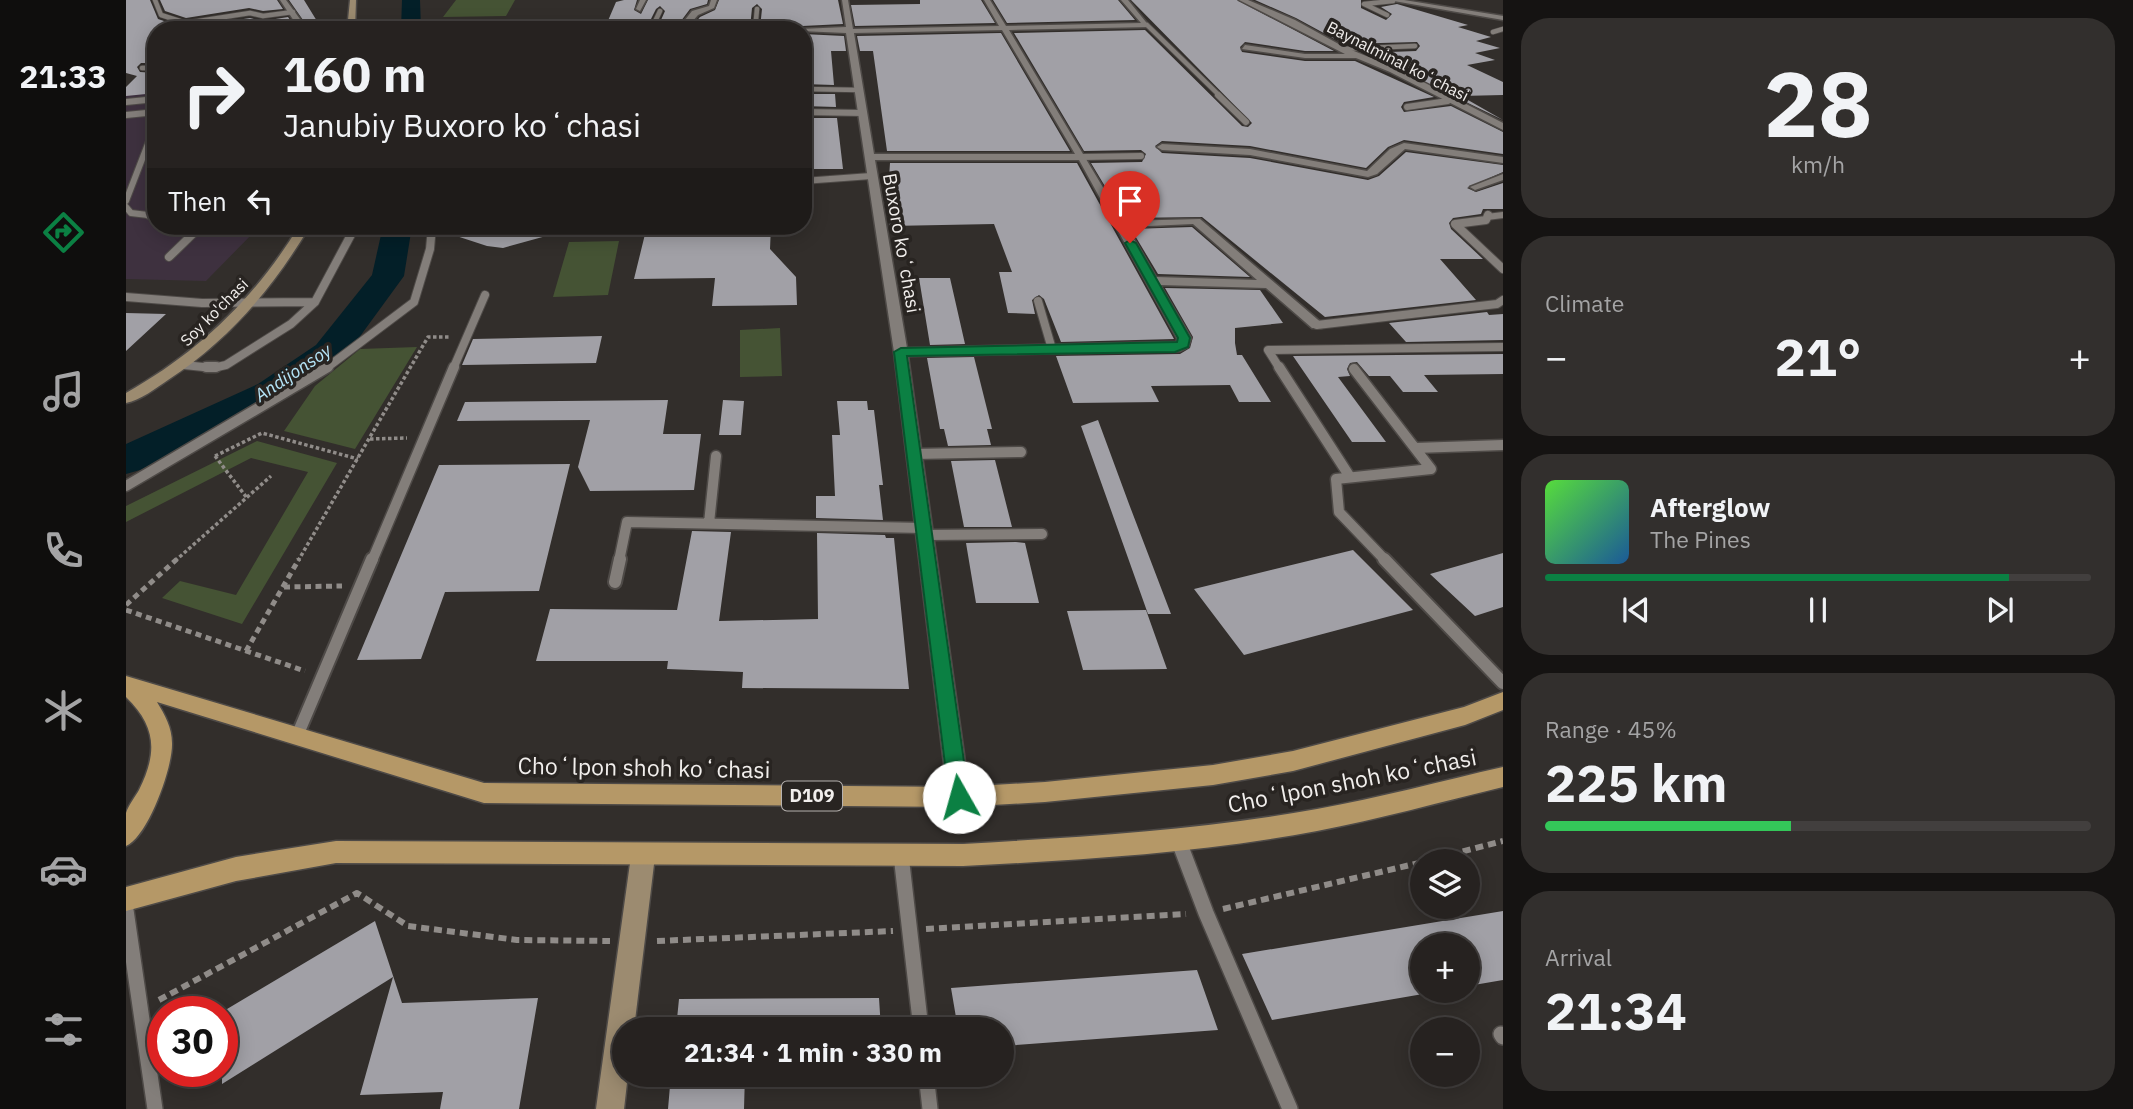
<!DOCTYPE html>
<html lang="en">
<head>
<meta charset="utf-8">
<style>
	:root { --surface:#262220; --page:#322f2d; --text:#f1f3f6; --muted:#a4a4a5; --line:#423f3e; --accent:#0b8043 }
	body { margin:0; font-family:"IBM Plex Sans",sans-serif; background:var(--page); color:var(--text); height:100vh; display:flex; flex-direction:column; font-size:26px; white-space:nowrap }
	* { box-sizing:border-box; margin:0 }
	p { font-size:23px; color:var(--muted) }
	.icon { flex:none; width:38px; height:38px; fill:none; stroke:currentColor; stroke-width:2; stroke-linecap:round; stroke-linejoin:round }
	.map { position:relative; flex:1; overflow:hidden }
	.drawer { display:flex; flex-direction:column; gap:18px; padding:18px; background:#151312; width:630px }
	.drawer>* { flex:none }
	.top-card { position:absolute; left:21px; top:21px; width:665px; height:214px; border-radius:28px; box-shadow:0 4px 18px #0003,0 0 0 2px var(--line); background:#262220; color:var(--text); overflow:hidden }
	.fabs { position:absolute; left:1284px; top:849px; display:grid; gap:14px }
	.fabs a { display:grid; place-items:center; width:70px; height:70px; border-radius:50%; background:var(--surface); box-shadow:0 4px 18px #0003,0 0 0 2px var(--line); font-size:35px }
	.speed { position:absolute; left:21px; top:996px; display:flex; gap:14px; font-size:35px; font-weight:700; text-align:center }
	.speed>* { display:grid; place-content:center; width:91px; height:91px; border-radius:50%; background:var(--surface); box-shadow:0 4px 18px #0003,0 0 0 2px var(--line); line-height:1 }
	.speed .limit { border:10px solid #d22; background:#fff; color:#111 }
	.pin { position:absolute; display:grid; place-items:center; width:60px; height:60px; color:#fff; margin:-72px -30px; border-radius:50% 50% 50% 0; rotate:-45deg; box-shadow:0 0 7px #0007 }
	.pin .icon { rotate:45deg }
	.me { position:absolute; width:77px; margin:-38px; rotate:353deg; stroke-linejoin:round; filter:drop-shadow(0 0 5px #0008) }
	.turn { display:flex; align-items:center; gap:24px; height:147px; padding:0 21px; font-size:32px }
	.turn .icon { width:91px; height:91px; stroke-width:2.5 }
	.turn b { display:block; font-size:49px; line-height:60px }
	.then { display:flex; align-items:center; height:66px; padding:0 21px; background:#0003; gap:14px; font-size:26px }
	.big { font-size:52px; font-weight:800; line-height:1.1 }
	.drawer .widget { flex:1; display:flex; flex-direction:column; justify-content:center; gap:10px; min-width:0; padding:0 24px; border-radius:28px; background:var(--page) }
	.drawer .dial { align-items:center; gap:0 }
	.dial b { font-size:91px; line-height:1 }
	.song { display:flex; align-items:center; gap:21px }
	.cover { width:84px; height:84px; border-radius:10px; background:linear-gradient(135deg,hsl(110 70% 55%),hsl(210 70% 35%)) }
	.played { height:7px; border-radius:4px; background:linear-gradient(90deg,var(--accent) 85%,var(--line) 85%) }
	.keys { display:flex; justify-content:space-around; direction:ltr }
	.heat { display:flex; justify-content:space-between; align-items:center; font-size:38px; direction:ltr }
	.charge { height:10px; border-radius:5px; background:linear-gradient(90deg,#34c759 45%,var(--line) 0) }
	.trip { position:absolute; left:486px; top:1017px; width:402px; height:70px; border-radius:35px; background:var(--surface); box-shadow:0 4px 18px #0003,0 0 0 2px var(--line); font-weight:800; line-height:70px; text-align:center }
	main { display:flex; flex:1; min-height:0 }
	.dock { display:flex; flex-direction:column; width:126px; justify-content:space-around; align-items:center; background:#0f0e0d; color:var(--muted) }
	.dock .icon { width:49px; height:49px }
	.dock .selected { color:var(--accent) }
	.dock b { font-size:32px; color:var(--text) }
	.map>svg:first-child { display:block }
	.industrial { fill:#3e313f }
	.green { fill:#455334 }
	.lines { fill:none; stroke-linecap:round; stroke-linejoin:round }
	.river { fill:#031f28; fill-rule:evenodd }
	.building { fill:#a1a0a6 }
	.lane-far5-casing { stroke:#4e4a47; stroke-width:6 }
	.lane-far4-casing { stroke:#4e4a47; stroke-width:8 }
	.lane-far3-casing { stroke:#4e4a47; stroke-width:10 }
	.lane-far2-casing { stroke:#4e4a47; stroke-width:13 }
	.lane-far1-casing { stroke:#4e4a47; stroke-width:16 }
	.lane-casing { stroke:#4e4a47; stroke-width:18 }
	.street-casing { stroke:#4e4a47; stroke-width:3 }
	.secondary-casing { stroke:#4e4a47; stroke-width:3 }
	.primary-casing { stroke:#4e4a47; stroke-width:3 }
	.path-far2 { stroke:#908c89; stroke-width:3.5; stroke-dasharray:3.5 2.5; stroke-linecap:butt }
	.path-far1 { stroke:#908c89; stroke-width:5; stroke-dasharray:6 4.5; stroke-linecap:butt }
	.path { stroke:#908c89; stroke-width:6; stroke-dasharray:8 5; stroke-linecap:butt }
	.lane-far5 { stroke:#837e7a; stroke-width:4.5 }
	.lane-far4 { stroke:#837e7a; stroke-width:6 }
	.lane-far3 { stroke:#837e7a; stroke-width:8 }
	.lane-far2 { stroke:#837e7a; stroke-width:10 }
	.lane-far1 { stroke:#837e7a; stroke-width:12 }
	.lane { stroke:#837e7a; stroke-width:15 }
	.street { fill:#837e7a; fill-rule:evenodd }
	.secondary { fill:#9c8b70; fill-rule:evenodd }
	.primary { fill:#b59867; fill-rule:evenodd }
	.route { fill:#0b8043; stroke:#07532c; stroke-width:2 }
	.labels { text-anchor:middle; stroke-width:7; stroke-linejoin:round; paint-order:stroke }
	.far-street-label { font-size:16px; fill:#f1eeec; stroke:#282421 }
	.far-water-label { font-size:18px; font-style:italic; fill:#b5e5f8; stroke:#282421 }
	.shield { fill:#282421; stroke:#b5b1af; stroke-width:2 }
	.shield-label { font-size:18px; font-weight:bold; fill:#f1eeec }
	.street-label { font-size:19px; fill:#f1eeec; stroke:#282421 }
	.near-street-label { font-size:23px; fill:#f1eeec; stroke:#282421 }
</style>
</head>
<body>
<main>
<nav class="dock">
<b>21:33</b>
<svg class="icon selected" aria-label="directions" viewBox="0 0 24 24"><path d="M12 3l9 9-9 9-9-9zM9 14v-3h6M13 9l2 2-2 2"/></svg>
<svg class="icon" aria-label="music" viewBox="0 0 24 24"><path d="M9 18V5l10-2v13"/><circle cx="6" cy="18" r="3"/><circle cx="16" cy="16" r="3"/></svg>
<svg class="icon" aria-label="phone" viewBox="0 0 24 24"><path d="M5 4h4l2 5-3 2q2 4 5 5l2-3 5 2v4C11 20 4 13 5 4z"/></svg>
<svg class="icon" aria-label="climate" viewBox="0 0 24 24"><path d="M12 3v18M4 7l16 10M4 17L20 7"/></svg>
<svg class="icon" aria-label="car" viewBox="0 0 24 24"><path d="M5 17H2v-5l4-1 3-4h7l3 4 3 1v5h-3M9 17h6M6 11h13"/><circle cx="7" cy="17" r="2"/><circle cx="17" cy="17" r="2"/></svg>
<svg class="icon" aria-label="filters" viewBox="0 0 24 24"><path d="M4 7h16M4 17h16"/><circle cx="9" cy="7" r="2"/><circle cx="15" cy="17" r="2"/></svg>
</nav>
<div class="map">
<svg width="1377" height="1109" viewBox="0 0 1377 1109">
	<rect width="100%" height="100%" fill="#322e2b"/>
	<path class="industrial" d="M30 88V226H134L80 281 0 279V91Z"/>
	<path class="green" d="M330 0H389L380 16 317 17Z
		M493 241 482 295 427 297 443 242Z
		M654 328 656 376 614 377V330Z
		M291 347 229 449 158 431 189 386 234 349Z
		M131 441 211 463 116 624 36 598 54 581 110 595 182 472 125 458 0 522V506Z"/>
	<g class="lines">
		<path class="river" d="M276 0H294L295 30H275Z
			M257 226H286L278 276 216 361 158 400 14 470 0 474V444L132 384 190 345 246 275Z"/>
	</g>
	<path class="building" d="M0 0H24L32 19 59 28 124 18 137 21 162 17 171 30H30V63H15L11 67 14 72 30 73V93L0 96V87L11 76 0 73Z
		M34 0H151L157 9 137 11 123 8 60 18 39 11Z
		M163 0H178L194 26H191L193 30H184Z
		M498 0H511L508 10 515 14 522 0H582L581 4 564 9 549 29H531L539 11 534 6 530 9 520 29 478 30 490 2Z
		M593 0H712L717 24 634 28 636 9 631 4 626 8 624 28 564 29 574 17 589 10Z
		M794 0H855L869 23 729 26 725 5 794 4Z
		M867 0H992L1009 20 881 23Z
		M1005 0H1111L1208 51H1179L1119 42 1114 47 1116 52 1179 61H1229L1308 97 1278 102 1275 107 1278 112 1325 106 1377 132V154L1278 140 1262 147 1240 168 1124 146 1036 141 1029 146 1036 153 1124 158 1242 180 1253 176 1280 152 1377 165V172L1341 188 1350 192 1377 183V209H1357L1355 214 1327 218 1323 223 1325 229 1357 259H1314L1350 300 1199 317 1076 217 998 218 965 163 1016 162 1020 154 1015 150 958 151 888 33 1019 30 1116 126 1122 127 1126 123Z
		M1129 0H1235V8L1260 20 1266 14 1255 7 1271 4 1342 25 1332 27 1365 37 1350 41 1374 48 1349 53 1369 60 1341 65 1377 82V95L1335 96 1377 120 1239 53 1290 51 1294 46 1291 42 1218 44 1170 18Z
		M875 33 944 151H761L747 51H734L731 36Z
		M677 34 718 36 720 51H705L708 85 677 84Z
		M677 94H709L710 107 677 106Z
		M677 118H711L717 169H682L680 152H677Z
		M764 163H951L1048 339 935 342 918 299 913 295 906 300 909 314 882 313 873 272H886L868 224 764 226 761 208Z
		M313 226H441L442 230 377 248 361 246 312 230Z
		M521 226H645L644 249 670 277 671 305 586 306 589 278 508 279Z
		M1066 227 1124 277 1032 274 1005 229Z
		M793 278H824L839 344 804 345Z
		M1039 288 1134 290 1157 323 1109 328V343L1111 355H1116L1145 402H1113L1104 385 1025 386 1033 402 947 403 930 356 1054 354 1064 348 1067 337Z
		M1361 312 1363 315 1377 314V340L1280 342 1263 323Z
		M0 313 40 314 0 351Z
		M476 336 470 363 336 365 347 339Z
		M1377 354V374L1298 375 1312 392H1277L1264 376H1243L1231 362 1224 363 1221 369 1224 376 1212 377 1260 442H1226L1167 356Z
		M848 357 866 429H861L865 445 822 446 818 429H814L801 358Z
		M542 400 537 434H575L568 490 464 491 452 467 464 420 331 421 339 402Z
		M597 400 618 401 615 435H593Z
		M711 401H741L742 410H748L757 485H753L757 520 690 518V496H709L706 435H714Z
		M972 420 1003 504 1045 614H1022L955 426Z
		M869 460 886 527H838L825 461Z
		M444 464 413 591 319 592 295 659 231 660 313 465Z
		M566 531 605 532 593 621 692 619 691 533 759 535 760 538H768L783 689 616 688 617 672 541 669 542 661H410L424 609 551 610Z
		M890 542 899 543 913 603H850L840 543Z
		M1227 550 1287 610 1118 655 1068 589Z
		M1377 553V607L1349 616 1304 574Z
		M1020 610 1041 669 957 670 941 611Z
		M1377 911V980L1342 986V945H1297V994L1146 1020 1116 954Z
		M249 921 276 1003 412 998 393 1109H314L317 1092 234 1095 267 977 96 1084V1012Z
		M1071 970 1092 1030 877 1046V1029H832L825 988Z
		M753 998 755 1029H550L553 999Z
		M545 1074H619L618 1109H542Z"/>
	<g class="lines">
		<defs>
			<path id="lane-far5" d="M29 0 35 15 60 23 124 13 137 16 167 12
				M1261 15 1238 4 1267 1
				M1021 25 1094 96
				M525 30 534 11
				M629 30 631 9
				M1367 32 1377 29
				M1215 49 1289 46
				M16 68H30
				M677 89 734 90"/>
			<path id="lane-far4" d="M1092 95 1120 122
				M0 102 30 99
				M1281 107 1322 101
				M677 112 737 113
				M0 115 30 112
				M956 157 1015 156
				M677 181 745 176
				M0 201 30 123
				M0 207 5 213 30 216
				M1361 217 1377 215"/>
			<path id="lane-far3" d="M23 215 30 216
				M1362 215 1360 220 1329 224 1377 269
				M43 257 75 226
				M0 297 76 303 189 302
				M912 301 926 349
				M1191 325 1371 304 1377 300
				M58 365 87 368 100 365 165 324 189 302 227 231
				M199 369 288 302 304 249 306 226
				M327 369 359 295
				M1154 369 1142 350 1377 347"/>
			<path id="lane-far2" d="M80 367H90
				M1153 367 1224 477
				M1228 369 1305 469 1210 479 1213 512 1260 561
				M1289 448 1377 445
				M788 454 895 452
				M0 486 202 367
				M583 523 590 456
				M799 535 916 534
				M246 561 328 367
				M493 561 501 522 798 528"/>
			<path id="lane-far1" d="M1258 559 1377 683
				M489 582 494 559
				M171 736 246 559"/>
			<path id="lane" d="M1052 839 1080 913 1164 1109
				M775 855 795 1029
				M0 910 29 1109
				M1375 1034 1377 1037
				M800 1074 804 1109"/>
			<path id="street" d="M154 0H160L182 30H174Z
				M514 0H520L514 11 510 9Z
				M585 0H591L588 8 572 15 559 30H551L566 11 583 6Z
				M716 0H722L727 29 873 26 858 0H864L880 26 1015 23 995 0H1002L1024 27 883 30 997 221 1074 219 1198 325 1196 328H1186L1140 288 1034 285 1065 338 1062 347 1054 351 782 356 844 797 841 804 833 807 825 804 822 797 768 352 720 33 651 30 720 27ZM876 30 949 154H748L728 33ZM749 160H953L1051 338V342L781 348ZM1067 224 1131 280 1030 277 1001 227Z
				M1113 0H1122L1169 20 1218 47 1270 68 1377 123V130L1264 72 1230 58H1179L1116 49 1119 45 1179 54H1219Z
				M1262 0H1278L1377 16V20Z
				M1278 143 1377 157V163L1279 149 1251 174 1242 177 1124 155 1036 150 1031 147 1036 144 1124 149 1241 171 1264 149Z
				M1377 174V180L1349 190 1344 187Z"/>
			<path id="secondary" d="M224 0H230L229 30H221Z
				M173 226H184C147 288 103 340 42 380 30 388 15 400 0 403V393C73 352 129 298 173 226Z
				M517 845 525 848 529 856 508 1029H499V1074H502L498 1109H470L505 856 509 848Z"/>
			<path id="primary" d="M0 676 358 783 833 787 919 782 1087 765 1167 751 1338 707 1377 692V710L1339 725 1167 771 1087 785 919 802 833 807 358 803 31 702C39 715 46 728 46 743 47 767 22 837 0 846 0 836 0 823 0 813 2 806 9 797 13 790 32 752 30 726 0 697Z
				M1377 767V787C1315 802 1253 819 1191 831 1075 853 955 860 837 866L210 863 110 881 0 911V887L110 857 210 841 837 844C955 837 1074 830 1191 809 1253 798 1315 781 1377 767Z"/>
		</defs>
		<use href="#lane-far5" class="lane-far5-casing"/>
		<use href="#lane-far4" class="lane-far4-casing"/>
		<use href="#lane-far3" class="lane-far3-casing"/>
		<use href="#lane-far2" class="lane-far2-casing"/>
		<use href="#lane-far1" class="lane-far1-casing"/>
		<use href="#lane" class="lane-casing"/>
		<use href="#street" class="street-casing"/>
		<use href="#secondary" class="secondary-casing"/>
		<use href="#primary" class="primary-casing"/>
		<path class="path-far2" d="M244 439 281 438
			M89 456 136 433 232 459
			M89 456 121 498
			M49 561 145 476
			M172 561 302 337H324"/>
		<path class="path-far1" d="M158 587 216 586
			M0 605 51 559
			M0 610 179 671
			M120 651 173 559"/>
		<path class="path" d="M1299 861 1377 841
			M1097 909 1297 862
			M800 929 1060 914
			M531 941 767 931
			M33 1000 231 893 282 926 391 940 484 941"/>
		<use href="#lane-far5" class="lane-far5"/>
		<use href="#lane-far4" class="lane-far4"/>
		<use href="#lane-far3" class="lane-far3"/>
		<use href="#lane-far2" class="lane-far2"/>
		<use href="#lane-far1" class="lane-far1"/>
		<use href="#lane" class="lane"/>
		<use href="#street" class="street"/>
		<use href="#secondary" class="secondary"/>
		<use href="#primary" class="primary"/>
	</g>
	<path class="route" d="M1004 240 1010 243 1064 338 1062 347 1049 352 781 356 843 797 840 804 833 807 826 804 823 797 768 352 775 348 1051 342 1052 338 999 243Z"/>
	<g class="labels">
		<g class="far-street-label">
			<text transform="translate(1272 61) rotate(27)" y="6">Baynalminal koʻchasi</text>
			<text transform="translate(88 312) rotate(-45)" y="6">Soy ko'chasi</text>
		</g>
		<g class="far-water-label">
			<text transform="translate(167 373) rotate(-34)" y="6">Andijonsoy</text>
		</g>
		<rect class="shield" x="656" y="781.5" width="60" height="29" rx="5"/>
		<g class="shield-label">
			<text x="686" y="802">D109</text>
		</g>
		<g class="street-label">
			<text transform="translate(776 243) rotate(80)" y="7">Buxoro koʻchasi</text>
		</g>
		<g class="near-street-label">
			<text transform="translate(518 768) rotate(1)" y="8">Choʻlpon shoh koʻchasi</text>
			<text transform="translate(1226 781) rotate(-11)" y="8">Choʻlpon shoh koʻchasi</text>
		</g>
	</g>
</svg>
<div class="fabs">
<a><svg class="icon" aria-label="layers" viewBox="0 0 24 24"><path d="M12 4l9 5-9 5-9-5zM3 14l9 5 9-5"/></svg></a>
<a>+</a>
<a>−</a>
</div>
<div class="speed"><div class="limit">30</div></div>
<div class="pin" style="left:1004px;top:243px;background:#d93025"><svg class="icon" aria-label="arrive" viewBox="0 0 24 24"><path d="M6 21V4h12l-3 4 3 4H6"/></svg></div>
<svg class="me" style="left:833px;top:797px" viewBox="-20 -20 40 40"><circle r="19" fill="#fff"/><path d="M0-13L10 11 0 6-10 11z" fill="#0b8043"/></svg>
<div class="trip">21:34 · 1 min · 330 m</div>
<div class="top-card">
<div class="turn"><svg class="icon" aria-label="right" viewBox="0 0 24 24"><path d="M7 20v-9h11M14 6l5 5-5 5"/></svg><div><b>160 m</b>Janubiy Buxoro koʻchasi</div></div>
<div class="then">Then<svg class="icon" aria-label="left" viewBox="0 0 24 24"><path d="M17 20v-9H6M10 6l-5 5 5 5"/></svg></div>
</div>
</div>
<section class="drawer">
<div class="widget dial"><b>28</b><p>km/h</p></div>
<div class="widget"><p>Climate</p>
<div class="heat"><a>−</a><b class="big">21°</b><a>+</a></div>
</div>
<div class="widget">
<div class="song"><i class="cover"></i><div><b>Afterglow</b><p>The Pines</p></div></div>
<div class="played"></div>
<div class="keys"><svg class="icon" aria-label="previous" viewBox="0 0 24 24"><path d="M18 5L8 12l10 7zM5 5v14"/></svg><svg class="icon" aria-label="pause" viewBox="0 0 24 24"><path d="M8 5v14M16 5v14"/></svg><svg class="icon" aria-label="next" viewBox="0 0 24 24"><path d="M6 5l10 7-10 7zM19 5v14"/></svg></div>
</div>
<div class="widget"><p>Range · 45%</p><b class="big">225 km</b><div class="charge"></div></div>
<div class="widget"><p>Arrival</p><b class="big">21:34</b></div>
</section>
</main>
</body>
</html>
